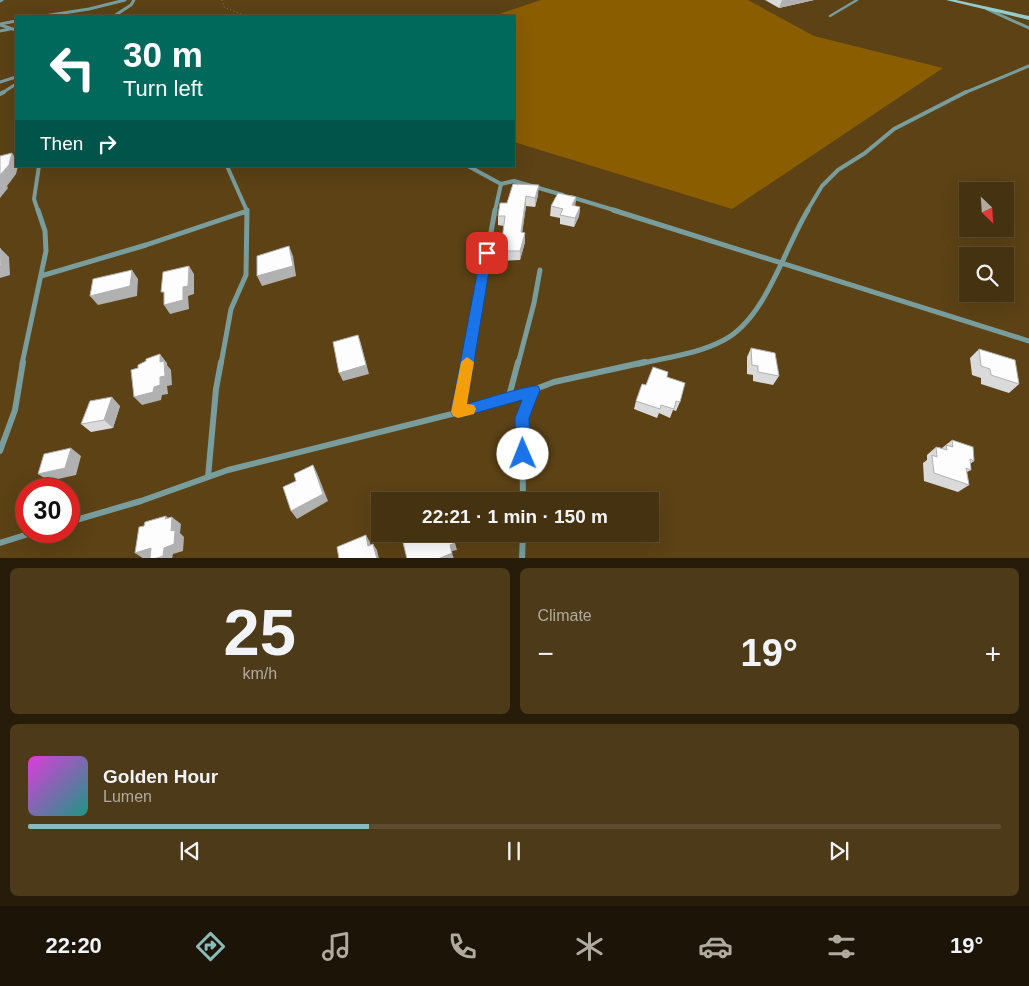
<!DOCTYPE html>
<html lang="en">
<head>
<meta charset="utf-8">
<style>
	:root { --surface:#453210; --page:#4c3a19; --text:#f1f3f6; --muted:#b0aa9f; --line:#5d4d30; --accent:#8bbbb9 }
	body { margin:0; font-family:Arial,sans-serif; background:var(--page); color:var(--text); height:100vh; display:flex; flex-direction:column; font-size:19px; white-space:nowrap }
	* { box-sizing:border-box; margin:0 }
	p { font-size:16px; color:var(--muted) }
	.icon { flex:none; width:28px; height:28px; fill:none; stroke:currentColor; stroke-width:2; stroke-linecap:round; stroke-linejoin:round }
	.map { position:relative; height:558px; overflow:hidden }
	.side { display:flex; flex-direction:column; gap:10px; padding:10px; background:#261c09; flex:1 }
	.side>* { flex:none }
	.guide { position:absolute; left:15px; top:15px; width:500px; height:152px; border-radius:0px; box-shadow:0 5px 20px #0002,0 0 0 1px var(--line); background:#00695c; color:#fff; overflow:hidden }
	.needle { width:32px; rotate:155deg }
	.buttons { position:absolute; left:959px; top:182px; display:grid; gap:10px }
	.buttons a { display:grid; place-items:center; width:55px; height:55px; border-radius:0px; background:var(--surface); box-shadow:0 5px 20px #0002,0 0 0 1px var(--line); font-size:25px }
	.speed { position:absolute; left:15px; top:478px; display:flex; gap:10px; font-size:25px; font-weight:700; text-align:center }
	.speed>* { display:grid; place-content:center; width:65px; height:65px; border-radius:50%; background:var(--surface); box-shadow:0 5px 20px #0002,0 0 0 1px var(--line); line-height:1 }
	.speed .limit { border:8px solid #d22; background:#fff; color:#111 }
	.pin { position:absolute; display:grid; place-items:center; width:42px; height:42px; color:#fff; margin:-21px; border-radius:10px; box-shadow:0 2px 8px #0006 }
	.me { position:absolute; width:55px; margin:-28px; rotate:359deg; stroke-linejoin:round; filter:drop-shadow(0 0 4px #0008) }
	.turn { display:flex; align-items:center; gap:18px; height:105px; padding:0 25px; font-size:22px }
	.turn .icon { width:65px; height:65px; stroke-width:2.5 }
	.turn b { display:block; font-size:35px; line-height:42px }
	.then { display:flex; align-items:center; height:48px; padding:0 25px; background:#0003; gap:10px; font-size:19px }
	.big { font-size:38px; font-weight:700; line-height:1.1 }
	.side .widget { flex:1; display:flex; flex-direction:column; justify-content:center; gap:8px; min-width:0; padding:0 18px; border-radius:8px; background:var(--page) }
	.side .dial { align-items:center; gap:0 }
	.dial b { font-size:65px; line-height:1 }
	.song { display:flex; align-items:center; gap:15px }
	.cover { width:60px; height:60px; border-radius:8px; background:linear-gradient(135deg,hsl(300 70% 55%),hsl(170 70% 35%)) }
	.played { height:5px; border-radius:2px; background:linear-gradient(90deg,var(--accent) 35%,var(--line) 35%) }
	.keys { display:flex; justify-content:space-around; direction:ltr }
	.heat { display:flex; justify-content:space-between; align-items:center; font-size:28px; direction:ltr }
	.side .tiles { flex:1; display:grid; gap:10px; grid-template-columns:1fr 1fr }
	.widget:last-child { grid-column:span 2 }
	.trip { position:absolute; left:371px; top:492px; width:288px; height:50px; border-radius:0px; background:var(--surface); box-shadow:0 5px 20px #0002,0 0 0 1px var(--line); font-weight:700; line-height:50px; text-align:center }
	.tab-bar { display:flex; height:80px; justify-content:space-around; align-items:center; background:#1c1406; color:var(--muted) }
	.tab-bar .icon { width:35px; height:35px }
	.tab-bar .current { color:var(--accent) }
	.tab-bar b { font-size:22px; color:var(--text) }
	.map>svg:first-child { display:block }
	.green { fill:#8a5d01 }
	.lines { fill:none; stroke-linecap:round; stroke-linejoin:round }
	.path { stroke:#8d764f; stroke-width:1; stroke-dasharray:1 2.5; stroke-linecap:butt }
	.lane { stroke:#799d9d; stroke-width:2.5 }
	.street-far3 { stroke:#799d9d; stroke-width:3 }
	.street-far2 { stroke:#799d9d; stroke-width:4 }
	.street-far1 { stroke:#799d9d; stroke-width:5 }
	.street { stroke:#799d9d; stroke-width:6 }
	.secondary { fill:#93cdcd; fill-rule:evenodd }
	.wall { fill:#dadada }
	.shaded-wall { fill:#b1b1b1 }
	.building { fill:#fdfdfd; stroke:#b1b1b1 }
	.route { fill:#1a73e8; stroke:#114b97 }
	.slow { fill:#f59e0b }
</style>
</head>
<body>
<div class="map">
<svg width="1029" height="559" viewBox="0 0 1029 559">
	<rect width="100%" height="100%" fill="#5c4215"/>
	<path class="green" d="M541 0H748L814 36 943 68 732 209 514 142V16H493Z"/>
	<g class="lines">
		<path class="path" d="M222 0 224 7 246 16"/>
		<path class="lane" d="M830 16 857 0"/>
		<path class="street-far3" d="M0 1 2 0
			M987 9 1029 28
			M44 16 89 9 125 0
			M114 16 131 5 134 0
			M0 24 16 21
			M0 25 16 30
			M0 31 10 29
			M0 82 16 77
			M2 93 16 84
			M964 93 1029 66"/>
		<path class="street-far2" d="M0 94 4 92
			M227 166 247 211
			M468 166 501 184 514 181 563 195
			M571 197 617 211
			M38 211 34 199 39 166
			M495 211 501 184
			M807 211 822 186 838 170 865 153 894 129 966 92"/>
		<path class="street-far1" d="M613 210 1029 341
			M41 276 146 245 247 211
			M22 364 46 251 45 231 38 210
			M221 364 231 309 246 275 247 210
			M467 364 495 210
			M518 364 534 303 540 270
			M639 364C668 357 698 354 724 340 766 318 784 249 808 210"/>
		<path class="street" d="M508 400 518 362
			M458 412 467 362
			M0 451 15 410 23 362
			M208 477 216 389 221 362
			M523 501 522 418 533 390 554 382 645 362
			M69 522 141 501 228 470 508 400 533 390
			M0 543 38 531
			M522 559 523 534"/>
		<path class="secondary" d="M946 0H956L1029 16V20Z"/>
	</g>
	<path class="wall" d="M765 0H814L779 8Z
		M513 184 538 195 535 207 526 206 522 232 525 242 520 260 497 261 496 251 502 240 504 226 498 225V216L507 203Z
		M576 197 575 206 580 207 579 216 574 227 560 224V218L550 216 551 206Z
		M751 348 779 376 773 385 753 381V375L747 374V357Z
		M979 349 1019 384 1009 393 981 384V378L972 375 970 358Z
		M667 377 680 402 676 411 673 410 670 418 659 413 657 418 634 409 636 401 646 385Z
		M120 406 113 428 91 432 81 424Z
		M952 440 974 461 970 464 971 470 967 472 969 485 958 492 924 481 923 463 927 460V455L936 447 942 448Z"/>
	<path class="shaded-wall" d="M782 0H814L779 8Z
		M12 153 16 159V166H18L16 174 7 186 8 188 0 198V175Z
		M539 185 538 195 535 207V198Z
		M526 196V206L521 242V232Z
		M576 197 575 206 572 205Z
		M580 207 579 216 574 227 575 218Z
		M525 233V242L520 260V251Z
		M289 246 293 256 296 276 262 286 257 276Z
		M0 248 9 257 10 275 0 278Z
		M189 266 194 274V294L188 296 189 309 170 314 164 305 183 287Z
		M132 270 138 279 137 296 98 305 90 296Z
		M358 335 361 344 369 374 343 381 339 373Z
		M160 354 167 363V365L171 370 172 385 167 386 168 394 162 395 161 400 142 405 134 397 160 362Z
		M112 397 120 406 113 428 104 420Z
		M71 448 81 456 76 475 49 481 38 474Z
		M313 465 317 473 328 501 297 519 291 511Z
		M166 516 172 521V517L181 524 180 533 184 537 183 551 173 554 172 559H154L171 531 165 519Z
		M366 535 370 542 372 552 368 546Z
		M455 543 457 550 452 551 450 545Z
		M373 544 377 550 379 559H377Z
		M151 548 160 555 147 559H144L135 553Z
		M452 553 454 559H438Z"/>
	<path class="building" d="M12 153 9 165 0 175V156Z
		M513 184 539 185 535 198 526 196 521 232 525 233 520 251H496L498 241 502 240 505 216H498L500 203H507Z
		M558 193 576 197 572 205 580 207 575 218 560 215 563 209 551 206Z
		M289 246 293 266 257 276V256Z
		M0 248 1 265 0 266Z
		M189 266 188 286 183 287V300L164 305V292H161L163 272Z
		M132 270 130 286 90 296 93 279Z
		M358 335 366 365 339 373 333 342Z
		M751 348 775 353 779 376 758 372V366L752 365Z
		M979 349 1015 360 1019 384 991 375 990 369 981 366Z
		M160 354V362L164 361 165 376 160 377V385L154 387 153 392 134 397 131 370 138 368V365L146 361V359Z
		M653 367 668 372 667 377 685 383 680 402 676 401 674 409 661 405 660 409 636 401 642 384 646 385Z
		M112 397 104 420 81 424 90 401Z
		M952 440 973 447 974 461 970 459 971 470 966 468 969 485 934 473 932 455 937 457 936 447 947 450 946 445 953 447Z
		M71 448 65 468 38 474 44 454Z
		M313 465 323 494 291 511 283 487 296 481 294 474Z
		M166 516 165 519 172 517 171 531 175 530 174 544 164 548 163 556 154 559H150L151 548 135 553 139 527 144 526 145 522Z
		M401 534H452L455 543 450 545 452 553 438 559H407Z
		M366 535 368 546 373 544 377 559H339L337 547Z"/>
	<path class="route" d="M487 249 492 253 467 404C478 401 532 384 538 386L540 390 529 418 530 454 528 459 523 461 518 459 516 454 515 418 522 400 458 418 453 416 451 412 481 253Z"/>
	<path class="slow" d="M467 357 474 362 467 404 474 405 476 409 474 414 458 418 453 416 451 412 461 362Z"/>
</svg>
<div class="buttons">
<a><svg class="needle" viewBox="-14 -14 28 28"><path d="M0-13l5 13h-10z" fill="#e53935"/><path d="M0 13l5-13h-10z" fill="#b0aa9f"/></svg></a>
<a><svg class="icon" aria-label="search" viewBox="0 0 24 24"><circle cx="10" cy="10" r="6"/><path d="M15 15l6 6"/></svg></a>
</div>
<div class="speed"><div class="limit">30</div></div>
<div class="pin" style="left:487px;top:253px;background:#d93025"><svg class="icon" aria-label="arrive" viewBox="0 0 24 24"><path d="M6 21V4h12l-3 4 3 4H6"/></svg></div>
<svg class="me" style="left:523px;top:454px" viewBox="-20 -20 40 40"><circle r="19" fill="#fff"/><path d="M0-13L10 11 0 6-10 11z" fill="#1a73e8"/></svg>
<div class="trip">22:21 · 1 min · 150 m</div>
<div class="guide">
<div class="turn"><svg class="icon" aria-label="left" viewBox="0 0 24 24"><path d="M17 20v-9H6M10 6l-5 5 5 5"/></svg><div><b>30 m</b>Turn left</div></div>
<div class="then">Then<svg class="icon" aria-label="right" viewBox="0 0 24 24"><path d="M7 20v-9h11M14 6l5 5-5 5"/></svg></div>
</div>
</div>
<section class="side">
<div class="tiles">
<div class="widget dial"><b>25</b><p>km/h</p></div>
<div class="widget"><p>Climate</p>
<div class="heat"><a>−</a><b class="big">19°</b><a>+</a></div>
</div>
<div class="widget">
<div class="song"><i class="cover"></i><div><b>Golden Hour</b><p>Lumen</p></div></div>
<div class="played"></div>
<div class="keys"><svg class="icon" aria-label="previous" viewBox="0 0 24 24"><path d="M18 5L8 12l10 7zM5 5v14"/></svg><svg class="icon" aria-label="pause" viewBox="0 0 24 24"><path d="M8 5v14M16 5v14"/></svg><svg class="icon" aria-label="next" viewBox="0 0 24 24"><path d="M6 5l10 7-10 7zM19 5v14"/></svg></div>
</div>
</div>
</section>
<nav class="tab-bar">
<b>22:20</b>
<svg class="icon current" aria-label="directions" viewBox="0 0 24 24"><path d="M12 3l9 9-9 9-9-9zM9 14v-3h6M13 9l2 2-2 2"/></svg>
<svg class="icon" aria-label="music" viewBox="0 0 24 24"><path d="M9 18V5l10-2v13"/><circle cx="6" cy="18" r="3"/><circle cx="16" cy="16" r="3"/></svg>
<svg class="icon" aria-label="phone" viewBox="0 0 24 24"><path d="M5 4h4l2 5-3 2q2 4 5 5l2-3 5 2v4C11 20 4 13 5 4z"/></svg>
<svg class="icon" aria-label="climate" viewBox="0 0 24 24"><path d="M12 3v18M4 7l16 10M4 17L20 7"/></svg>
<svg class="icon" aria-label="car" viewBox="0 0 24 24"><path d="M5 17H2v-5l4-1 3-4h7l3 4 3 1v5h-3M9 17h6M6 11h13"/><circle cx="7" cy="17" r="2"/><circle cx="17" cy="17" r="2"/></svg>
<svg class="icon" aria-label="filters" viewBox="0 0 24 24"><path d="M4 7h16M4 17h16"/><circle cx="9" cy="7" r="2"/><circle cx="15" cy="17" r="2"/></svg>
<b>19°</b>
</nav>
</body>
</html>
